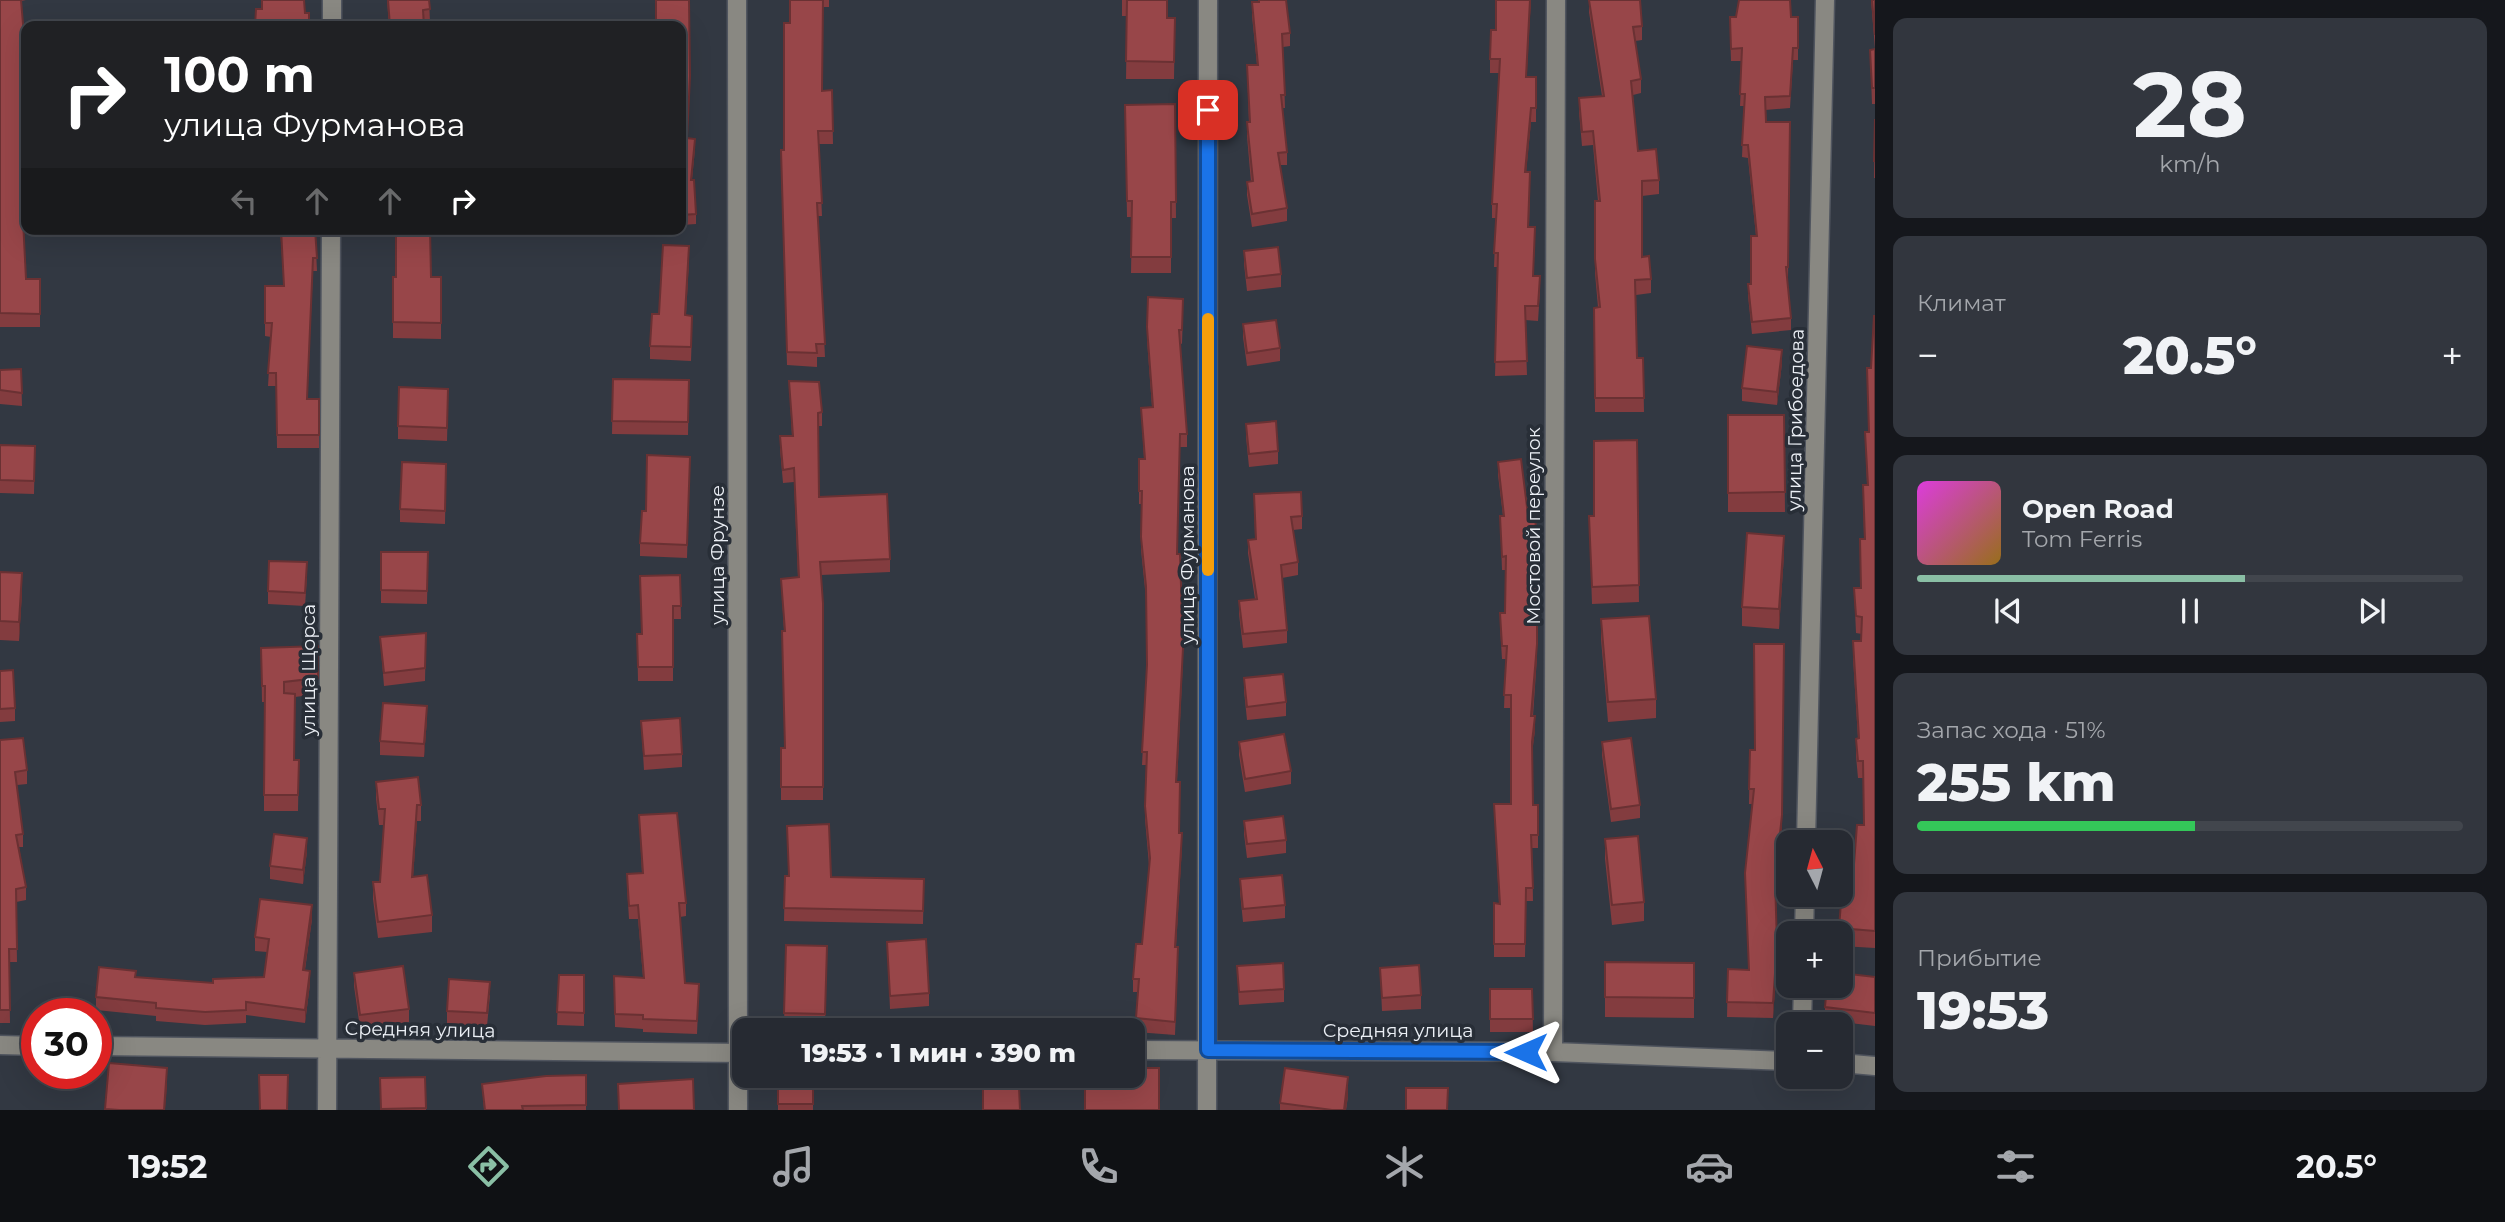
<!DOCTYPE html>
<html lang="ru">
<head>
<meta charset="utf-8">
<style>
	:root { --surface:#262a32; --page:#32363e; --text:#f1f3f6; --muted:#a4a7ac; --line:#42464d; --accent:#8abfa5 }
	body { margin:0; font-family:Montserrat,sans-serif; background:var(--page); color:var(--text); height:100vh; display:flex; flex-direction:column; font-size:26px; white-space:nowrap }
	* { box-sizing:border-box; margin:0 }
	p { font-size:23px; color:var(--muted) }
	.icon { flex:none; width:38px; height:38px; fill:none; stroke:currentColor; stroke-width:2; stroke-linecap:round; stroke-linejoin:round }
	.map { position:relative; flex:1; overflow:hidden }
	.side { display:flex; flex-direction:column; gap:18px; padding:18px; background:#15171c; width:630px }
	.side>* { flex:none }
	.guide { position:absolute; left:21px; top:21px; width:665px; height:214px; border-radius:14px; box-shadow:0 7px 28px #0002,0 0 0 2px var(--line); background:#202124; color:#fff; overflow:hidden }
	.needle { width:46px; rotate:354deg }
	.controls { position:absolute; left:1776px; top:830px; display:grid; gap:14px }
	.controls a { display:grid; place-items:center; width:77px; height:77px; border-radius:14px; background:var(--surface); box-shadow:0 7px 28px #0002,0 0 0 2px var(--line); font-size:35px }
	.speed { position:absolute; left:21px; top:998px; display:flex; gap:14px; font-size:35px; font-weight:700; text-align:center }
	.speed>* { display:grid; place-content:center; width:91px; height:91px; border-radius:50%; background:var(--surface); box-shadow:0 7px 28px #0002,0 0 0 2px var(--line); line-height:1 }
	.speed .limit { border:10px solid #d22; background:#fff; color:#111 }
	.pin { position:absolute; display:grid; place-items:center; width:60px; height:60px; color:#fff; margin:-30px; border-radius:14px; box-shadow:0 4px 10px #0006 }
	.me { position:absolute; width:77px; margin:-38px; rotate:270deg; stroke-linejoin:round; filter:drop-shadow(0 0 5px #0008) }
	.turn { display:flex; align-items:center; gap:24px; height:147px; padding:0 28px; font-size:32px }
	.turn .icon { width:91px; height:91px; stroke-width:2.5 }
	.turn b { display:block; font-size:49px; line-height:60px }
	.lanes { display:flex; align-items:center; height:66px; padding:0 28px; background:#0003; justify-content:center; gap:35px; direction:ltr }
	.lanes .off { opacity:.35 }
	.big { font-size:52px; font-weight:800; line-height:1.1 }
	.side .widget { flex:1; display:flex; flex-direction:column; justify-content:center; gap:10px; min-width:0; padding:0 24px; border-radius:14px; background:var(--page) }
	.side .dial { align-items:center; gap:0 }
	.dial b { font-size:91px; line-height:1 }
	.song { display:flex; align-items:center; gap:21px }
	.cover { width:84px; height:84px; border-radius:10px; background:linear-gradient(135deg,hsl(300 70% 55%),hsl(40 70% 35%)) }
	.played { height:7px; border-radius:4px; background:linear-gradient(90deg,var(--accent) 60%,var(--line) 60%) }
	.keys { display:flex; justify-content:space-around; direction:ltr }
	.heat { display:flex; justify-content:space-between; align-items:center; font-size:38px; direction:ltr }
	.charge { height:10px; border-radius:5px; background:linear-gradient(90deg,#34c759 51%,var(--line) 0) }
	.trip { position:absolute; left:732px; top:1018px; width:413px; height:70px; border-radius:14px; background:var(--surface); box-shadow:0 7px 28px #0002,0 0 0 2px var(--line); font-weight:800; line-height:70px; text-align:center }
	.menu { display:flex; height:112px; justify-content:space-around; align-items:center; background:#0f1114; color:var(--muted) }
	.menu .icon { width:49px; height:49px }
	.menu .selected { color:var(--accent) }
	.menu b { font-size:32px; color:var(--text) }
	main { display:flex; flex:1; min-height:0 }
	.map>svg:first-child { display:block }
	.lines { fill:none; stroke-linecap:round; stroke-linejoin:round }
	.minor-casing { stroke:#50555f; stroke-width:21 }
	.minor { stroke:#898882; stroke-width:18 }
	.wall { fill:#833c3f }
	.shaded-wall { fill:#6a3133 }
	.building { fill:#984649; stroke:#6a3133; stroke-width:2 }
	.route-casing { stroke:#114b97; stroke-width:18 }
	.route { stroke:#1a73e8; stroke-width:12 }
	.slow { stroke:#f59e0b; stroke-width:12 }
	.labels { text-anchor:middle; stroke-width:7; stroke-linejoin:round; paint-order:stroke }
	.street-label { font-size:19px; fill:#ebeff5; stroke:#282e37 }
</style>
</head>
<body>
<main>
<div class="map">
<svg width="1875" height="1110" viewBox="0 0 1875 1110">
	<rect width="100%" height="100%" fill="#323842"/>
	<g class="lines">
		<defs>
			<path id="minor" d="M737 0 738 1110
				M332 26V0
				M1806 842 1825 0
				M1804 933 1805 894
				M1802 1024 1803 985
				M0 1045 37 1046
				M96 1046 744 1053
				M1132 1050 1553 1052 1788 1061
				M1553 1052 1556 0
				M1841 1063 1875 1066
				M327 1110 331 229
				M1207 1110 1208 0"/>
		</defs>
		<use href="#minor" class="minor-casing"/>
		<use href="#minor" class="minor"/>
	</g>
	<path class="wall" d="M0 0H26L21 1 26 60V111H24L26 213H23L26 279H40V327H0Z
		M387 0H429L430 22 424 23V26H389Z
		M790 0H829V7H823L822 91 832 90 833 144H819L822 216H818L825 357H817V367L787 365 781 163 784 150 790 23Z
		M1122 0H1167V18H1175L1174 79H1126L1127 16H1122Z
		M1258 0H1286L1290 33V46L1283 47 1285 108H1282L1287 152V165H1280L1287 208V221L1252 227 1247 195V182H1251L1247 136V122H1249L1247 65H1257L1252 16V2H1258Z
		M1496 0H1531L1526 77H1536V122H1531L1526 172 1530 187 1529 227 1535 241 1533 276 1540 291 1538 321 1525 320 1527 375 1495 376 1498 267H1494L1496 218H1492V204L1499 73H1490V59L1496 30Z
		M1589 0 1642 26V40L1635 41 1641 79V93L1633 95 1638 151 1659 180V194L1642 196V257L1651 279V293L1636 295 1637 358H1643L1644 412H1595L1594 308 1598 307 1595 273V201H1598L1593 145 1582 146 1579 112V98L1602 96 1589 12Z
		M1871 0H1875V104H1872L1870 50 1875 49Z
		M1791 17 1798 48V60H1793L1790 108 1765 110 1766 122H1790L1788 279H1787L1791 318V330L1752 334 1748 296V284H1751L1756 236 1748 158 1742 157 1744 106H1740L1742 61H1731L1730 30Z
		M681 26 690 86 687 138 695 149 692 180 696 214V224L681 225Z
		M1175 104 1176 218H1171V273H1131L1132 217H1127L1125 105Z
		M1875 119V178H1874Z
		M280 229H315L317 271H313L307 399H319V448H277L276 386H268L271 337 265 336V286H284Z
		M1244 251 1281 274V287L1247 291 1244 264Z
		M689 260 686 315 692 329 691 361 650 359V346L659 314Z
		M393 277H441V339L393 338Z
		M1183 312 1182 344 1180 343 1187 434V447H1180L1177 554 1183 661 1177 782 1180 833 1182 846 1176 947 1178 960 1175 1035 1136 1032 1138 992H1133V979L1142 944 1149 865 1145 819 1146 765H1142L1147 668 1146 599 1141 550 1142 504H1139V459H1144L1141 408 1152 407 1147 340V327Z
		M1875 316V948L1841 946V933H1839L1842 890H1852L1863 825V778H1858L1856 756V739H1858L1853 658V641H1861L1862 634 1856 633 1854 588H1860L1864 539 1863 485H1867L1865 432H1869L1871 368Z
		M1243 324 1280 348V361L1247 366 1243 337Z
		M1782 363 1777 405 1742 401V388Z
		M21 369 22 406 0 404V370Z
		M613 379 689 380 688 435 612 434Z
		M789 381 822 412V426H819V497L890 559V572L821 575 823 603V800H781V748H785L784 631 781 579 798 578 794 482 783 483 780 449V436H792Z
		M448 402 447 441 398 439V426Z
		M1728 415H1784L1785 512H1728Z
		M1246 424 1278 451V464L1249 467 1246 437Z
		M1637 440 1639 602 1592 604 1589 516H1594Z
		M0 445 35 446 34 494 0 493Z
		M690 457 687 558 640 556V543Z
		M1498 462 1537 657 1533 716 1535 730 1532 753 1533 805H1538V848H1532L1533 901H1526L1525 957H1494V903L1499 904 1494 804H1511V708H1504L1506 659H1502L1500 627V613H1505L1506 570H1502L1500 516H1503L1498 475Z
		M446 464 445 524 400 522V509Z
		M1254 494 1302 516V529L1293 530 1298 562V575L1282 578 1287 630V643L1243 648 1239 614V601L1255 599 1248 553V540L1255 539Z
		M381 552H428L427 604 381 603Z
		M1784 555 1779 629 1742 626V607Z
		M0 572 22 593 19 641 0 640Z
		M680 575 681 619H673V681H638L637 634H642Z
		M307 576 305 606 268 604V591Z
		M1601 619 1656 699V718L1608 722 1601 639Z
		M426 633 425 681 384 686 380 637Z
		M318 646V694L295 697 294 760H299L298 811H264V702H262L261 648Z
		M0 671 15 708V721L0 722Z
		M1244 678 1286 702V716L1247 720 1244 691Z
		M427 719 424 757 380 755V741Z
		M641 721 682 754V767L644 770Z
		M0 740 27 770V784L17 785 23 834V847H19L26 887V900L16 902 17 962H9L10 1023H0Z
		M1239 742 1291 771V784L1245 792 1239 755Z
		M1602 742 1640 805V818L1611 822 1602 755Z
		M1750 750 1782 830 1775 890 1777 959 1773 1018 1727 1017 1728 969 1748 970 1753 804H1749Z
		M376 782 421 805V821H417L413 877 432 915V932L378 938 373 899V882H380L384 825H379L376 798Z
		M639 815 686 903V916L680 917 685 983 699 984 697 1034 643 1032V1029L615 1027 614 976 643 977 638 919H629L627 887V874L642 873Z
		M1244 821 1286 840V853L1247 858 1244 834Z
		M787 826 831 877 924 879 923 924 784 921 785 876H789Z
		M1605 839 1644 902V921L1612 925 1605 859Z
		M307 851 303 884 270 879V866Z
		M1240 879 1285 905V918L1243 922 1240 892Z
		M312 919 305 970 310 984 305 1023 246 1015V1023L205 1025 156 1021V1016L96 1010V997L136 977 213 983 264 977 267 952 255 951V937Z
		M887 942 929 993V1006L890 1009Z
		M786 945 827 946 825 1028 784 1026Z
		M1605 962 1694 963V1018L1605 1017Z
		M1237 966 1284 989V1002L1239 1005Z
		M1380 968 1421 995V1009L1382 1011Z
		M354 973 409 1009V1022L360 1028 354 986Z
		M559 975H584V1026L557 1025Z
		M1875 977V1026L1825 1020V1007Z
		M1490 989H1532L1533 1032H1490Z
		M490 995 487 1026 447 1024V1011Z
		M586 1075V1110H484L482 1084Z
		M778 1076H813V1110H778Z
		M425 1077 426 1110H381L380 1078Z
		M1348 1096 1346 1110H1280V1103Z"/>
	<path class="shaded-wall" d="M1530 0H1531L1526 91V77Z
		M1531 108V122L1525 186V172Z
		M689 246V260L685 329V315Z
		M1782 350V363L1777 405V392Z
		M1784 536V555L1779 629V609Z
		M22 573V593L19 641V622Z
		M1537 644V657L1531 730V716Z
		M1784 659 1782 830 1775 894V879Z
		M427 706V719L424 757V744Z
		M1535 716V730L1532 755V742Z
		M417 805V821L412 894V877Z
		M1182 833V846L1175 960V947Z
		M307 838V851L303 884V870Z
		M312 905V919L303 983V970Z
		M1777 944V959L1773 1018V1003Z
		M310 971V984L305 1023V1010Z
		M167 1068V1088L165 1110H164Z
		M1348 1077V1096L1346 1110H1344Z"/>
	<path class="building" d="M0 0H21L26 60V98H24L26 200H22L26 279H40V314L0 313Z
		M262 0H304L305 13H309V26H255L256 9H262Z
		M388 0H429L430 9 423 10 424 26H390Z
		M656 0H689L690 76 687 138 695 139 691 180H694L696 214 681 215V26H656Z
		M790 0H823L822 91 832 90 833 131H818L822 203H817L825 344H816L817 353 787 352 781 150H784V23H790Z
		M1127 0H1167V18H1175L1174 62 1126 61Z
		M1259 0H1286L1290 33 1282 34 1285 95H1281L1287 152 1278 153 1287 208 1252 214 1247 182 1253 181 1247 122H1250L1247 65H1258L1252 2H1259Z
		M1496 0H1530L1526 77H1536V108H1531L1525 172H1530L1528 227H1535L1533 276H1540L1538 306H1525L1527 361 1495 362 1498 253H1494L1497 204H1492L1500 59H1490L1491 30H1496Z
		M1589 0H1640L1642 26 1633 27 1641 79 1631 81 1638 151 1656 149 1659 180 1642 181V257L1649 256 1651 279 1635 280 1637 358H1643L1644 398H1595L1594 308 1600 307 1595 259V201H1600L1593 131 1582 132 1579 98 1604 96Z
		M1739 0H1790L1791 17H1798V48H1793L1790 96 1765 97 1766 122H1790L1788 267H1786L1791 318 1752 322 1748 284H1751V236H1757L1748 145H1742L1745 94H1740L1742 48 1731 49 1730 17H1736Z
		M1872 0H1875V35Z
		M1875 49V88H1872L1870 50Z
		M1175 104 1176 202H1171V257H1131L1132 201H1127L1125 105Z
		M1875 119V161H1874Z
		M281 229H315L317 258H313L307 399H319V435H277L276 373H268L272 323H265V286H284Z
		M396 229H430L431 277H441V323L393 322V277H396Z
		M663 245 689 246 685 315 692 316 691 347 650 346 652 314H659Z
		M1278 247 1281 274 1247 278 1244 251Z
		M1148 297 1183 299 1182 330H1179L1187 434H1180L1177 554H1180L1183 648 1176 782H1180L1179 833H1182L1175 947H1178L1175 1022 1136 1018 1139 979H1133L1136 944H1142L1150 858 1145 806 1147 752H1142L1147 665 1146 586 1141 537 1142 491H1139V459H1145L1141 408 1153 407 1147 327Z
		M1874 316H1875V931L1839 928 1842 890H1852L1857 825H1864L1863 761H1858L1856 739 1859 738 1853 641H1861L1862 617 1856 616 1854 588H1861L1860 539H1865L1863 485H1868L1865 432H1869L1867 368H1871Z
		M1276 320 1280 348 1247 353 1243 324Z
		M1747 346 1782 350 1777 392 1742 388Z
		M21 369 22 393 0 390V370Z
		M613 379 689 380 688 422 612 421Z
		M789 381 819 382 822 412 818 413 819 497 887 494 890 559 820 562 823 603V787H781V748H785L782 631H785L781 579 799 577 794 468 783 470 780 436H793Z
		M399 387 448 389 447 428 398 426Z
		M1728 415H1784L1785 492 1728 493Z
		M1276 421 1278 451 1249 454 1246 424Z
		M1637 440 1639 585 1592 587 1589 516H1594V441Z
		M0 445 35 446 34 481 0 480Z
		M647 455 690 457 687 545 640 543 642 511H646Z
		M1521 459 1528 515 1535 514 1537 548V644L1531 716H1535L1532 742 1533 805H1538V835H1531L1533 888H1526L1525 944H1494V903L1500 904 1494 804H1511V695H1504L1507 646H1502L1500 613H1505L1506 556 1502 557 1500 516H1504L1498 462Z
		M402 462 446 464 445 511 400 509Z
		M1301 492 1302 516 1291 517 1298 562 1281 565 1287 630 1243 634 1239 601 1257 599 1248 540 1256 539 1254 494Z
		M1747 533 1784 536 1779 609 1742 607Z
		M381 552H428L427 591 381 590Z
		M269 561 307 562 305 593 268 591Z
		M0 572 22 573 19 622 0 621Z
		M680 575 681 606H673V667H638L637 634H642L640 576Z
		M1649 616 1656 699 1608 702 1601 619Z
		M426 633 425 668 384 673 380 637Z
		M1754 644H1784L1782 815 1775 879 1777 944 1773 1003 1727 1002 1728 969 1749 970 1745 873 1754 789H1749L1750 750H1755Z
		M318 646V678L284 682V693L295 694 294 760H299L298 795H264L265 686H262L261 648Z
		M13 670 15 708 0 709V671Z
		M1283 674 1286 702 1247 707 1244 678Z
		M383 703 427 706 424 744 380 741Z
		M680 718 682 754 644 756 641 721Z
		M1284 734 1291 771 1245 779 1239 742Z
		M23 738 27 770 15 772 23 834 16 835 26 887 16 889 17 949H9L10 1010H0V740Z
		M1631 738 1640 805 1611 809 1602 742Z
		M418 777 421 805H417L412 877 427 875 432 915 378 922 373 882H380L385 809H379L376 782Z
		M677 813 686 903H679L685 983 699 984 697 1021 643 1019V1015L615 1014 614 976 644 978 638 905 629 906 627 874 643 873 639 815Z
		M1283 816 1286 840 1247 844 1244 821Z
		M829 824 831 877 924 879 923 911 784 908 785 876H789L787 826Z
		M274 834 307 838 303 870 270 866Z
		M1638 836 1644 902 1612 905 1605 839Z
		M1282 875 1285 905 1243 909 1240 879Z
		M260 899 312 905 303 970 310 971 305 1010 246 1002V1010L205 1012 156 1008V1003L96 997 99 967 136 971 135 977 213 983V979L264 977 269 939 255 937Z
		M926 939 929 993 890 996 887 942Z
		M786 945 827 946 825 1014 784 1013Z
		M1605 962 1694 963V998L1605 997Z
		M1283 963 1284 989 1239 992 1237 966Z
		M1419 965 1421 995 1382 998 1380 968Z
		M403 966 409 1009 360 1015 354 973Z
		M1841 973 1875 977V1013L1825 1007 1827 985H1841Z
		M559 975H584V1013L557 1012Z
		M449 979 490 982 487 1013 447 1011Z
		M1490 989H1532L1533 1019H1490Z
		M109 1063 167 1068 164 1110H119L105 1109Z
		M1132 1068H1159V1110H1085V1076H1132Z
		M1285 1068 1348 1077 1344 1110H1332L1280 1103Z
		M259 1075H288L287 1110H260Z
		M586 1075V1105L522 1106 523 1110H485L482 1084 546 1076Z
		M778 1076H813V1104H778Z
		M425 1077 426 1108 381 1109 380 1078Z
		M693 1079 694 1110H619L618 1084Z
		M983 1087H1019L1020 1110H983Z
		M1406 1088H1448L1447 1110H1406Z"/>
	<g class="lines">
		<defs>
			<path id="route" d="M1208 110V1050L1526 1052"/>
		</defs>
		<use href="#route" class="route-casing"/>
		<use href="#route" class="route"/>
		<path class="slow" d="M1208 570V319"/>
	</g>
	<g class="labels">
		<g class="street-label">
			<text transform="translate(1795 420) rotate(-89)" y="7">улица Грибоедова</text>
			<text transform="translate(1533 526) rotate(-90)" y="7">Мостовой переулок</text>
			<text transform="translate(717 555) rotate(-90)" y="7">улица Фрунзе</text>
			<text transform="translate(1187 555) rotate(-90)" y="7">улица Фурманова</text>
			<text transform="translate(308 670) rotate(-90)" y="7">улица Щорса</text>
			<text transform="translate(420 1029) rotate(1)" y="7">Средняя улица</text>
			<text x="1398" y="1037">Средняя улица</text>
		</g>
	</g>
</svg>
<div class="controls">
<a><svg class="needle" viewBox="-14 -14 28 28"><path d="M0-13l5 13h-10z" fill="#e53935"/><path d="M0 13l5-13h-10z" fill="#a4a7ac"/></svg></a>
<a>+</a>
<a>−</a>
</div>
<div class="speed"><div class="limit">30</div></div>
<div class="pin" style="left:1208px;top:110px;background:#d93025"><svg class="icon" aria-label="arrive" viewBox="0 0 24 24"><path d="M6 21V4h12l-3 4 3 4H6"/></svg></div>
<svg class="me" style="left:1526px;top:1052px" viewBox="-20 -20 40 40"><path d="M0-17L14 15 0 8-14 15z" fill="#1a73e8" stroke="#fff" stroke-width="4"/></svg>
<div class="trip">19:53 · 1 мин · 390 m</div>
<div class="guide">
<div class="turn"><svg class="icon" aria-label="right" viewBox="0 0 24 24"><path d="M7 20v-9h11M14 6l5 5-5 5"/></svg><div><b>100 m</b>улица Фурманова</div></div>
<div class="lanes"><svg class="icon off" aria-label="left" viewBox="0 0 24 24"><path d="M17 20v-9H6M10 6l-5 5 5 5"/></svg><svg class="icon off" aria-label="ahead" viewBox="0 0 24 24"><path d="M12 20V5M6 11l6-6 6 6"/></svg><svg class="icon off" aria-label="ahead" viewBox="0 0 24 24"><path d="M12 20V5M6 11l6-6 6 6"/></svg><svg class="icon" aria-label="right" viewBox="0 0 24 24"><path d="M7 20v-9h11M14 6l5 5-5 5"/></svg></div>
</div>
</div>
<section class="side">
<div class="widget dial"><b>28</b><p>km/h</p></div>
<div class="widget"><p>Климат</p>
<div class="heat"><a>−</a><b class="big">20.5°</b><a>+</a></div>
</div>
<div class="widget">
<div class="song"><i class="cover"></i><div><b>Open Road</b><p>Tom Ferris</p></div></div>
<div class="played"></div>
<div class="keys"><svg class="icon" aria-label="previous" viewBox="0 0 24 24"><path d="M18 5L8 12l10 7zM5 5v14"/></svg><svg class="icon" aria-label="pause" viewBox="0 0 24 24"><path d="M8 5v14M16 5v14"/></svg><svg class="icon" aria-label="next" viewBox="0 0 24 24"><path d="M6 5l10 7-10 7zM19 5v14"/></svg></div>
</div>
<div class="widget"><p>Запас хода · 51%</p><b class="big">255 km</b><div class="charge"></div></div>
<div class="widget"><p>Прибытие</p><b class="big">19:53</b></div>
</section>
</main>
<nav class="menu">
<b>19:52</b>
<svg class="icon selected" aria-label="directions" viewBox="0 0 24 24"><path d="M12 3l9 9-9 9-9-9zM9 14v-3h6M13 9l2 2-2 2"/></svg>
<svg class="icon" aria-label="music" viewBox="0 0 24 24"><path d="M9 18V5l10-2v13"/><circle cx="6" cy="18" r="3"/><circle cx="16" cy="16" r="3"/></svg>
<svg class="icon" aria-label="phone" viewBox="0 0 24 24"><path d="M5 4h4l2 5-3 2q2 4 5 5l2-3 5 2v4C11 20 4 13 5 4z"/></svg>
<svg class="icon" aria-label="climate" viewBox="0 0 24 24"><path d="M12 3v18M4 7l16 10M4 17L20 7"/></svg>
<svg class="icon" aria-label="car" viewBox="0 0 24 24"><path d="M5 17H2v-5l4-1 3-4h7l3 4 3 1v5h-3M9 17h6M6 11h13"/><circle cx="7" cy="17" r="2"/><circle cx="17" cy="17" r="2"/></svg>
<svg class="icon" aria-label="filters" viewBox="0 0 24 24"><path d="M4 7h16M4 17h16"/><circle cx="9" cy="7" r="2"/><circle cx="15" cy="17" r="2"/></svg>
<b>20.5°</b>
</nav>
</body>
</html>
